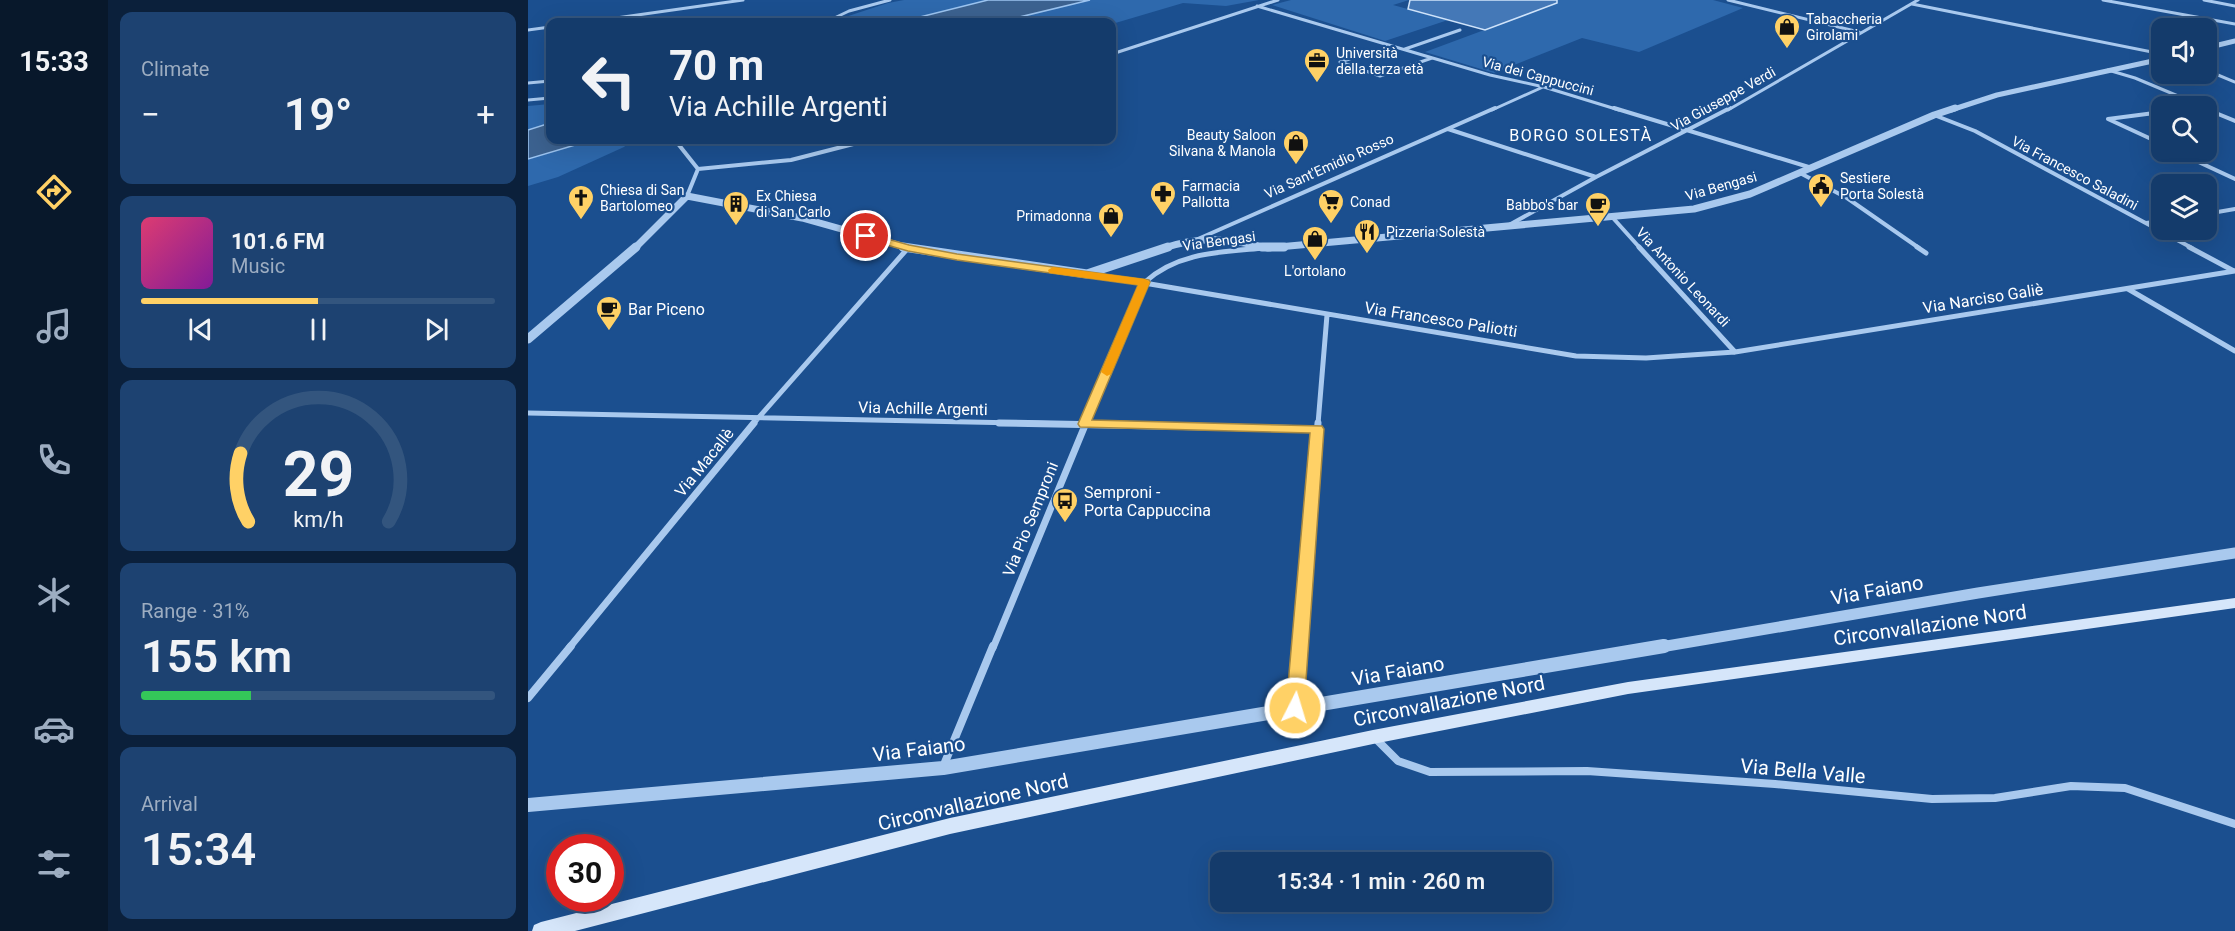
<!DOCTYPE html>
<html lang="en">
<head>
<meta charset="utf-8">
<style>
	:root { --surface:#143b6b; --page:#1d4271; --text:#f1f3f6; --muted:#9dadc1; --line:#33557e; --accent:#ffd166 }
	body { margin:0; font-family:Roboto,sans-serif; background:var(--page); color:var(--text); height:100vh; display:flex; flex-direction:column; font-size:22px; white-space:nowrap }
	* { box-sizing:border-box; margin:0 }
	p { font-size:20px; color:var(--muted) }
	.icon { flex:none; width:33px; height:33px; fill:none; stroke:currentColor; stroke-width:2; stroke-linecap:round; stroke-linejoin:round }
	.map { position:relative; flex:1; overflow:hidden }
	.drawer { display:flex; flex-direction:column; gap:12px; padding:12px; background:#0b203b; width:420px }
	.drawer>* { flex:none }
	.guide { position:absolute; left:18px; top:18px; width:570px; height:126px; border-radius:12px; box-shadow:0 6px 24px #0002,0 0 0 2px var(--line); background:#143b6b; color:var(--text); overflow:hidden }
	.fabs { position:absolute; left:1623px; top:18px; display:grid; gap:12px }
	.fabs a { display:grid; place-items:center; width:66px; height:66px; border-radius:12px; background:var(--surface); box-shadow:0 6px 24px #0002,0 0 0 2px var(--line); font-size:30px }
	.speed { position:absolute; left:18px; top:834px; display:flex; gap:12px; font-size:30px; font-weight:700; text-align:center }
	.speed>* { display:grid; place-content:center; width:78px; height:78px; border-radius:50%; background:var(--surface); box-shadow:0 6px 24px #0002,0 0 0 2px var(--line); line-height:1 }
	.speed .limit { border:9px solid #d22; background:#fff; color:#111 }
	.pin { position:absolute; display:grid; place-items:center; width:51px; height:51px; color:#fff; margin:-26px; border:3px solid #fff; border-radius:50%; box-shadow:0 2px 6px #0007 }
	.me { position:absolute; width:66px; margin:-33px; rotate:5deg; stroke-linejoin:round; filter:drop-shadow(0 0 4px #0008) }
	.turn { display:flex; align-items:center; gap:21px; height:126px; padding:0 24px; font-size:27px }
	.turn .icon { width:78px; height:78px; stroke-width:2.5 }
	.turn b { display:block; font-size:42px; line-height:51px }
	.big { font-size:45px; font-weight:600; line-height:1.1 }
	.drawer .card { flex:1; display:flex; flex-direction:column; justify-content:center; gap:9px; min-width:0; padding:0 21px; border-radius:12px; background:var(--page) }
	.drawer .dial { align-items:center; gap:0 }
	.dial svg { height:156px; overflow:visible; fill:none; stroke:var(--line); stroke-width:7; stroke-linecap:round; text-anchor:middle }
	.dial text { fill:var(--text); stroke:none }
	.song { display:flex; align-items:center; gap:18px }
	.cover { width:72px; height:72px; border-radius:9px; background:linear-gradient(135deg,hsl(340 70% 55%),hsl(290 70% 35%)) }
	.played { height:6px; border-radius:3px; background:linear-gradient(90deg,var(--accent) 50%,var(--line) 50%) }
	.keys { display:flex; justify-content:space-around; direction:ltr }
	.heat { display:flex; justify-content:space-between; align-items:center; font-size:33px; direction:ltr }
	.charge { height:9px; border-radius:4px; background:linear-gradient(90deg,#34c759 31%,var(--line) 0) }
	.trip { position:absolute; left:682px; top:852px; width:342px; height:60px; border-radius:12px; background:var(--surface); box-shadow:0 6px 24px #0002,0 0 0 2px var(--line); font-weight:600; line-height:60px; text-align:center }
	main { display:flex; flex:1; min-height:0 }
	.dock { display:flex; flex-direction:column; width:108px; justify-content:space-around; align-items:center; background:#08182b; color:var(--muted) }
	.dock .icon { width:42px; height:42px }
	.dock .on { color:var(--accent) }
	.dock b { font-size:27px; color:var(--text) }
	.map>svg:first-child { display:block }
	.green { fill:#2e69ad }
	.water { fill:#3c6290; stroke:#9cc4f0; stroke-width:1.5 }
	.building { fill:#4478b7; stroke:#cfe3fa; stroke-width:1.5 }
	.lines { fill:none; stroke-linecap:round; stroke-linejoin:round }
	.minor-far4 { stroke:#a9c9ee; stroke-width:3 }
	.minor-far3 { stroke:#a9c9ee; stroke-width:4 }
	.minor-far2 { stroke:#a9c9ee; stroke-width:5 }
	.minor-far1 { stroke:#a9c9ee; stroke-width:7 }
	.minor { stroke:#a9c9ee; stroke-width:8 }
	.tertiary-far4 { stroke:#a9c9ee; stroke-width:5 }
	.tertiary-far3 { stroke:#a9c9ee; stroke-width:7 }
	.tertiary-far2 { stroke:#a9c9ee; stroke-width:9 }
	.tertiary-far1 { stroke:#a9c9ee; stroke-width:11 }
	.tertiary { stroke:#a9c9ee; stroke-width:14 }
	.secondary { fill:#d6e6fa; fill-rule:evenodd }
	.route { fill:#ffd166; stroke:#a68842; stroke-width:1.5 }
	.slow { fill:#f59e0b }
	.labels { text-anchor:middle; stroke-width:4.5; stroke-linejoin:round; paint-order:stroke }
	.far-poi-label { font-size:14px; fill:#fff; stroke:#1b4f8f; text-anchor:start }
	.far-street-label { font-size:14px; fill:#fff; stroke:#1b4f8f }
	.far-quarter-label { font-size:16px; letter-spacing:1.5px; fill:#fff; stroke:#1b4f8f }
	.street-label { font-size:16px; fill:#fff; stroke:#1b4f8f }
	.poi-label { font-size:16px; fill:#fff; stroke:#1b4f8f; text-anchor:start }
	.near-street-label { font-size:20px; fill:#fff; stroke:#1b4f8f }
</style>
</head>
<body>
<main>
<nav class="dock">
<b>15:33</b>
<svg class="icon on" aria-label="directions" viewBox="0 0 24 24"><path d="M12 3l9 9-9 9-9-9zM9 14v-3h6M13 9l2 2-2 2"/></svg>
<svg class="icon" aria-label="music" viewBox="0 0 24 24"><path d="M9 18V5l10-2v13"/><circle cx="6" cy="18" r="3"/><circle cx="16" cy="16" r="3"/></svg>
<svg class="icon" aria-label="phone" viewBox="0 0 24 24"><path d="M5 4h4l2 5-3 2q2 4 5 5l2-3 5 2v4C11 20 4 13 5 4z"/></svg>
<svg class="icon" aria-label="climate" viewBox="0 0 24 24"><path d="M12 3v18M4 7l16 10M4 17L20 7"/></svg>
<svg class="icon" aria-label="car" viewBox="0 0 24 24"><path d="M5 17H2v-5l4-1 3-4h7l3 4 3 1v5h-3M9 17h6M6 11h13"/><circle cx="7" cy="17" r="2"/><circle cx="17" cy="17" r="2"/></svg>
<svg class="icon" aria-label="filters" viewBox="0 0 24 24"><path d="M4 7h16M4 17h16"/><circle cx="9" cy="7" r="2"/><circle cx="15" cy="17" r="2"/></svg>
</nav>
<section class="drawer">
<div class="card"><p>Climate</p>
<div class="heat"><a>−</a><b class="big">19°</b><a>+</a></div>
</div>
<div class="card">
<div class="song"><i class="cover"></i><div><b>101.6 FM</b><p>Music</p></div></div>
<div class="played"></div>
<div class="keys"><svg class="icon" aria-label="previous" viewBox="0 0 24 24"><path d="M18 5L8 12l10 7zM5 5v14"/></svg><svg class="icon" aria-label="pause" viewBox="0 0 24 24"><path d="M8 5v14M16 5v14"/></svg><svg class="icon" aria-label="next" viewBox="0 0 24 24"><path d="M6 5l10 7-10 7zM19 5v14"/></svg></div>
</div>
<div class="card dial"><svg viewBox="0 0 100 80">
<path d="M14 69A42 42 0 1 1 86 69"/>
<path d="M14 69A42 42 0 0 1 10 34" stroke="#ffd166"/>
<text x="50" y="56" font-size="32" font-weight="700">29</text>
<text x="50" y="72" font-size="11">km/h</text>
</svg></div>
<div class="card"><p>Range · 31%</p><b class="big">155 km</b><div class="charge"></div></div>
<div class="card"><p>Arrival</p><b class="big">15:34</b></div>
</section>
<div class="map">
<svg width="1707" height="931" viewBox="0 0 1707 931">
	<rect width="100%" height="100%" fill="#1b4f8f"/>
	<path class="green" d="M376 0H460L372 22H302L360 3Z
		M562 0H731L698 6 655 3 584 24 471 22Z
		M763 0H881L865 5 920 20 857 41 744 5Z
		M979 0H1185L1215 8 1111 52 1054 38 966 73 897 52 1010 10Z
		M22 104V123L0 130V106Z
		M64 140H103L96 147 30 177 0 186V159Z"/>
	<path class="water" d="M460 0H562L471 22H372Z
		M22 123V140H64L0 159V130Z"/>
	<path class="building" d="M882 0H1029V3L957 30 880 9Z"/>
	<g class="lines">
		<path class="minor-far4" d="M1200 0 1331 32
			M1575 0 1707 24
			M1676 0 1707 6
			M1384 4 1634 54
			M729 6 962 75 1016 87 1091 110
			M60 22 215 0
			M298 22 321 11 362 0
			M0 30 22 27
			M877 49 932 30
			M846 51 812 62 852 76 904 58
			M584 54 750 0
			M1580 70 1607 78 1674 106
			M1678 70 1707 82
			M0 83 22 81
			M0 100 22 98
			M964 110 1015 87
			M1200 110 1390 0"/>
		<path class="minor-far3" d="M1086 108 1284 168
			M1678 109 1707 121
			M1634 112 1580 119 1634 144
			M1406 115 1447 131 1664 248
			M920 129 1068 177
			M147 140 170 169
			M1649 152 1707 179
			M170 169 263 160 341 140
			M1272 173 1319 198 1391 248
			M159 196 170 169
			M1678 214 1707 209
			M1085 218 1112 248
			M1618 223 1634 221
			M981 225 1068 177 1202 108
			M670 239 967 108"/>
		<path class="minor-far2" d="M1111 247 1207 352
			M1389 247 1398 253
			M1661 247 1706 271
			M563 274 1048 356 1118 358 1207 352 1707 271
			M1600 289 1707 351
			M0 413 545 424
			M225 424 380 248
			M558 424 617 282C650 252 693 252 736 248
			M790 424 799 315"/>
		<path class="minor-far1" d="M471 423 789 429
			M41 648 226 423
			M465 648 558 423
			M772 648 790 423"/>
		<path class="minor" d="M0 698 43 646
			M767 708 772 646
			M846 737 870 761 902 772 1059 771 1247 784 1404 799 1467 798 1543 786 1597 788 1707 824
			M415 767 465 646"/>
		<path class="tertiary-far4" d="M1678 48 1707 41
			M1423 110 1469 95 1634 59"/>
		<path class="tertiary-far3" d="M107 248 159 196 274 218 381 248
			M636 248C675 235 701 239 740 248L1166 209 1222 194 1406 115 1427 108"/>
		<path class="tertiary-far2" d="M375 247 559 274 640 247
			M734 247H756
			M0 339 108 247"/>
		<path class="tertiary-far1" d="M1127 648 1450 593 1707 553"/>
		<path class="tertiary" d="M0 805 415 768 1136 646"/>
		<path class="secondary" d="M1707 598V608L1100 694 845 744 422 834 47 931H4L6 925 13 922 422 818 845 730 1100 682Z"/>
	</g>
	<path class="route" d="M338 233 381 245 429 254 621 280 622 282 564 420 794 426 796 429 776 708 773 713 767 715 761 713 758 708 782 433 552 427 550 424 610 285 429 260 380 251 334 238 333 236Z"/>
	<path class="slow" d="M525 267 617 279 622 282 583 374 579 376 573 372 610 285 521 273 520 270Z"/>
	<defs>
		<symbol id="shop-pin" viewBox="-11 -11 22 30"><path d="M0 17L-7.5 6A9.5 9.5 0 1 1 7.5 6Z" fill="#ffd166" stroke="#1b4f8f"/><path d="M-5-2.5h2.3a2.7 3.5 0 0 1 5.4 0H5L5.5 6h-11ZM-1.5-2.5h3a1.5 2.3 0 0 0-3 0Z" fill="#111"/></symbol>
		<symbol id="office-pin" viewBox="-11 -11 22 30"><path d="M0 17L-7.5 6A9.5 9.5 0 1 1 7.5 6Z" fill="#ffd166" stroke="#1b4f8f"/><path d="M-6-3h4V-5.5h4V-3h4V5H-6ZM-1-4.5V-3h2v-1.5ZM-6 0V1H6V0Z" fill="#111"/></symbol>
		<symbol id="civic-pin" viewBox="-11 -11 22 30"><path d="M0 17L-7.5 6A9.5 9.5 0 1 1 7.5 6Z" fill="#ffd166" stroke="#1b4f8f"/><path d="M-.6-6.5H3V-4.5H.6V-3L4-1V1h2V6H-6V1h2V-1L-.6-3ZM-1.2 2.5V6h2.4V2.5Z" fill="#111"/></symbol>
		<symbol id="pharmacy-pin" viewBox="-11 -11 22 30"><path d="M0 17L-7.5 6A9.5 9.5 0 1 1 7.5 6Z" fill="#ffd166" stroke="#1b4f8f"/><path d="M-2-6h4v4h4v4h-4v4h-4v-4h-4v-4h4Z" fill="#111"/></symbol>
		<symbol id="church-pin" viewBox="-11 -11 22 30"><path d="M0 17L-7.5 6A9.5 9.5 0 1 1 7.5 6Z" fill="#ffd166" stroke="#1b4f8f"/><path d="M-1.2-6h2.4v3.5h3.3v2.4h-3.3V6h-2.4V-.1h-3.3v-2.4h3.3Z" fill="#111"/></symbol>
		<symbol id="supermarket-pin" viewBox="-11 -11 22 30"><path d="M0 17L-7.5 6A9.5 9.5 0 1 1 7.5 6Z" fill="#ffd166" stroke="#1b4f8f"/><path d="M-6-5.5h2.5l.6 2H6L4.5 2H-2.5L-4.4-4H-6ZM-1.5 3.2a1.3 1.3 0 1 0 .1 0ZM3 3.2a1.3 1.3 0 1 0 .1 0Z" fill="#111"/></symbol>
		<symbol id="building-pin" viewBox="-11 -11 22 30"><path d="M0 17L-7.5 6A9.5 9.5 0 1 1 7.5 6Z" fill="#ffd166" stroke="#1b4f8f"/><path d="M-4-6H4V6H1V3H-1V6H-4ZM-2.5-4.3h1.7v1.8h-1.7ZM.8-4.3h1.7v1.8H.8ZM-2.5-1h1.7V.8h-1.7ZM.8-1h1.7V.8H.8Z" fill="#111"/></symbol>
		<symbol id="cafe-pin" viewBox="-11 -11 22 30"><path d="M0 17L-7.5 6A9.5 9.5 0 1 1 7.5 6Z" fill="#ffd166" stroke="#1b4f8f"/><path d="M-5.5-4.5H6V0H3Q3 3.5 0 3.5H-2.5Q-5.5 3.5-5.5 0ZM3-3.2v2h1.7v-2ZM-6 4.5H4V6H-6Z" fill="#111"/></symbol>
		<symbol id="restaurant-pin" viewBox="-11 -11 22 30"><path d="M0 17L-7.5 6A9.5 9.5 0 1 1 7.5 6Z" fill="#ffd166" stroke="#1b4f8f"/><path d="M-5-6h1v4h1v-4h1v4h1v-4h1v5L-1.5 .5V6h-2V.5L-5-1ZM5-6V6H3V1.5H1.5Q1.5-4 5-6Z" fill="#111"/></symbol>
		<symbol id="bus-pin" viewBox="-11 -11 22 30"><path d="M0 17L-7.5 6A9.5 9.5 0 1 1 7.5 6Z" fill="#ffd166" stroke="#1b4f8f"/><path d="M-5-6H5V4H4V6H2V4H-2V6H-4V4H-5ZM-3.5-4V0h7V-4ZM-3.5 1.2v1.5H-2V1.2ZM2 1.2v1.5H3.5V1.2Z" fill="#111"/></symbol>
	</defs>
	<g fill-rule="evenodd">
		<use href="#shop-pin" x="1244" y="12" width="30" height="40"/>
		<use href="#office-pin" x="774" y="46" width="30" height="40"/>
		<use href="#shop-pin" x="753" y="128" width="30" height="40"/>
		<use href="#civic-pin" x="1278" y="171" width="30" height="40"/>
		<use href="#pharmacy-pin" x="620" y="179" width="30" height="40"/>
		<use href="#church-pin" x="38" y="183" width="30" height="40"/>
		<use href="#supermarket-pin" x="788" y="187" width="30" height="40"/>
		<use href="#building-pin" x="193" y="189" width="30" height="40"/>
		<use href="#cafe-pin" x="1055" y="190" width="30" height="40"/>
		<use href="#shop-pin" x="568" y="201" width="30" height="40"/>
		<use href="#restaurant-pin" x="824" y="217" width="30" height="40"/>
		<use href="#shop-pin" x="772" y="224" width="30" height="40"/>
		<use href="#cafe-pin" x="66" y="294" width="30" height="40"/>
		<use href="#bus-pin" x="522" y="486" width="30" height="40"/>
	</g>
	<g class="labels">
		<g class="far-poi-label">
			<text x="1278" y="24">Tabaccheria<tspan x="1278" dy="16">Girolami</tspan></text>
			<text x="808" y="58">Università<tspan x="808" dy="16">della terza età</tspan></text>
			<text x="748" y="140" text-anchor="end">Beauty Saloon<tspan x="748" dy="16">Silvana &amp; Manola</tspan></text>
			<text x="1312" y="183">Sestiere<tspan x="1312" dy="16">Porta Solestà</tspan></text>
			<text x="654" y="191">Farmacia<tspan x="654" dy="16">Pallotta</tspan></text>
			<text x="72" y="195">Chiesa di San<tspan x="72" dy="16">Bartolomeo</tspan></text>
			<text x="228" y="201">Ex Chiesa<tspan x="228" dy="16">di San Carlo</tspan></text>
			<text x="822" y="207">Conad</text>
			<text x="1050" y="210" text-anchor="end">Babbo's bar</text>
			<text x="564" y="221" text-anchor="end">Primadonna</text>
			<text x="858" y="237">Pizzeria Solestà</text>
			<text x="787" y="276" text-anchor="middle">L'ortolano</text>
		</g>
		<g class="far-street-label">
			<text transform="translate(1010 76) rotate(15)" y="5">Via dei Cappuccini</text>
			<text transform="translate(1195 99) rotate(-29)" y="5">Via Giuseppe Verdi</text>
			<text transform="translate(801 166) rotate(-24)" y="5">Via Sant'Emidio Rosso</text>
			<text transform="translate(1547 173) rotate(28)" y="5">Via Francesco Saladini</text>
			<text transform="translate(1193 186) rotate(-16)" y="5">Via Bengasi</text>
			<text transform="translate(691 241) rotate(-8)" y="5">Via Bengasi</text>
			<text transform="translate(1155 277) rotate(47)" y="5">Via Antonio Leonardi</text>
		</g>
		<g class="far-quarter-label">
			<text x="1053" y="141">BORGO SOLESTÀ</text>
		</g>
		<g class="street-label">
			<text transform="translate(1455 298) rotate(-9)" y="6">Via Narciso Galiè</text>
			<text transform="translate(913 319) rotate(9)" y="6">Via Francesco Paliotti</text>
			<text transform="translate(395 408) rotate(1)" y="6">Via Achille Argenti</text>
			<text transform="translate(176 462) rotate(-51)" y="6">Via Macallè</text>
			<text transform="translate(502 519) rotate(-68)" y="6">Via Pio Semproni</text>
		</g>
		<g class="poi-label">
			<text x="100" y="315">Bar Piceno</text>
			<text x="556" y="498">Semproni -<tspan x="556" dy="18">Porta Cappuccina</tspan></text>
		</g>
		<g class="near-street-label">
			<text transform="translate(1349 590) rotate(-10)" y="7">Via Faiano</text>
			<text transform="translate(1402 625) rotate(-8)" y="7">Circonvallazione Nord</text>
			<text transform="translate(870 671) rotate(-10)" y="7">Via Faiano</text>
			<text transform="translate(921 701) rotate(-11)" y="7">Circonvallazione Nord</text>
			<text transform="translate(391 749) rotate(-7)" y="7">Via Faiano</text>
			<text transform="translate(1275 771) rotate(5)" y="7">Via Bella Valle</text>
			<text transform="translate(445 802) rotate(-13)" y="7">Circonvallazione Nord</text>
		</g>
	</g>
</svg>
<div class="fabs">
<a><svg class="icon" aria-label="sound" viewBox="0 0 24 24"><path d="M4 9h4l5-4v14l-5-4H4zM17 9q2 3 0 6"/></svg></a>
<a><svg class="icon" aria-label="search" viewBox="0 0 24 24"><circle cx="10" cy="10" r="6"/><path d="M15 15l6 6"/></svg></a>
<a><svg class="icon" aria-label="layers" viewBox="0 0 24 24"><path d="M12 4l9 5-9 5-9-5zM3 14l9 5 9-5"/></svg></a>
</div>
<div class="speed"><div class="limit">30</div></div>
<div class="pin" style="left:338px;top:236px;background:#d93025"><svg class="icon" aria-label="arrive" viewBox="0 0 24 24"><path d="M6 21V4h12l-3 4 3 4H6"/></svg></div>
<svg class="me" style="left:767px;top:708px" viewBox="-20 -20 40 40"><circle r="17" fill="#ffd166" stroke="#fff" stroke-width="3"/><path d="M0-11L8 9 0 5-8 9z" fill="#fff"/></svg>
<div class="trip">15:34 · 1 min · 260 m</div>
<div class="guide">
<div class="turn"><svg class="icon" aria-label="left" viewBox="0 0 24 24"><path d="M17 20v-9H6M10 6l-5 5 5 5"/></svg><div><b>70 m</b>Via Achille Argenti</div></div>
</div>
</div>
</main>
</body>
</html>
